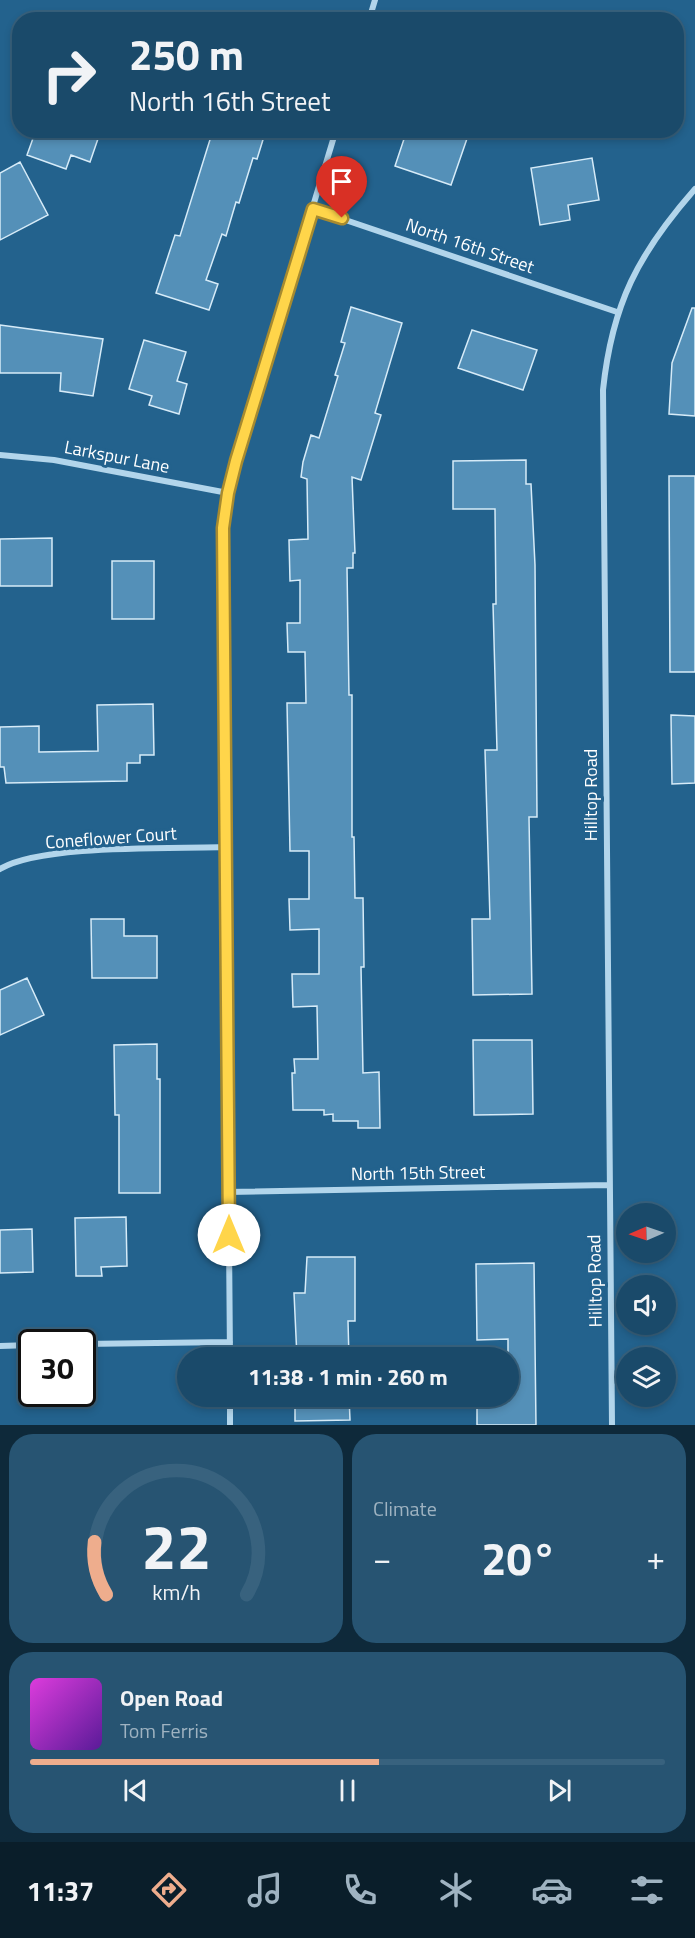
<!DOCTYPE html>
<html lang="en">
<head>
<meta charset="utf-8">
<style>
	:root { --surface:#1a4a6a; --page:#275472; --text:#f1f3f6; --muted:#9fb3c1; --line:#38627e; --accent:#eead8d }
	body { margin:0; font-family:"Titillium Web",sans-serif; background:var(--page); color:var(--text); height:100vh; display:flex; flex-direction:column; font-size:22px; white-space:nowrap }
	* { box-sizing:border-box; margin:0 }
	p { font-size:20px; color:var(--muted) }
	.icon { flex:none; width:33px; height:33px; fill:none; stroke:currentColor; stroke-width:2; stroke-linecap:round; stroke-linejoin:round }
	.map { position:relative; height:1425px; overflow:hidden }
	.sheet { display:flex; flex-direction:column; gap:9px; padding:9px; background:#0e293a; flex:1 }
	.sheet>* { flex:none }
	.banner { position:absolute; left:12px; top:12px; width:672px; height:126px; border-radius:24px; box-shadow:0 3px 9px #0003,0 0 0 2px var(--line); background:#1a4a6a; color:var(--text); overflow:hidden }
	.needle { width:39px; rotate:268deg }
	.fabs { position:absolute; left:616px; top:1203px; display:grid; gap:12px }
	.fabs a { display:grid; place-items:center; width:60px; height:60px; border-radius:50%; background:var(--surface); box-shadow:0 3px 9px #0003,0 0 0 2px var(--line); font-size:30px }
	.speed { position:absolute; left:18px; top:1329px; display:flex; gap:12px; font-size:30px; font-weight:700; text-align:center }
	.speed>* { display:grid; place-content:center; width:78px; height:78px; border-radius:50%; background:var(--surface); box-shadow:0 3px 9px #0003,0 0 0 2px var(--line); line-height:1 }
	.speed .limit { border:3px solid #111; border-radius:9px; background:#fff; color:#111 }
	.pin { position:absolute; display:grid; place-items:center; width:51px; height:51px; color:#fff; margin:-62px -26px; border-radius:50% 50% 50% 0; rotate:-45deg; box-shadow:0 0 6px #0007 }
	.pin .icon { rotate:45deg }
	.me { position:absolute; width:66px; margin:-33px; rotate:0deg; stroke-linejoin:round; filter:drop-shadow(0 0 4px #0008) }
	.turn { display:flex; align-items:center; gap:21px; height:126px; padding:0 18px; font-size:27px }
	.turn .icon { width:78px; height:78px; stroke-width:2.5 }
	.turn b { display:block; font-size:42px; line-height:51px }
	.big { font-size:45px; font-weight:700; line-height:1.1 }
	.sheet .widget { flex:1; display:flex; flex-direction:column; justify-content:center; gap:9px; min-width:0; padding:0 21px; border-radius:24px; background:var(--page) }
	.sheet .dial { align-items:center; gap:0 }
	.dial svg { height:156px; overflow:visible; fill:none; stroke:var(--line); stroke-width:7; stroke-linecap:round; text-anchor:middle }
	.dial text { fill:var(--text); stroke:none }
	.song { display:flex; align-items:center; gap:18px }
	.cover { width:72px; height:72px; border-radius:9px; background:linear-gradient(135deg,hsl(300 70% 55%),hsl(270 70% 35%)) }
	.played { height:6px; border-radius:3px; background:linear-gradient(90deg,var(--accent) 55%,var(--line) 55%) }
	.keys { display:flex; justify-content:space-around; direction:ltr }
	.heat { display:flex; justify-content:space-between; align-items:center; font-size:33px; direction:ltr }
	.sheet .tiles { flex:1; display:grid; gap:9px; grid-template-columns:1fr 1fr }
	.widget:last-child { grid-column:span 2 }
	.trip { position:absolute; left:177px; top:1347px; width:342px; height:60px; border-radius:30px; background:var(--surface); box-shadow:0 3px 9px #0003,0 0 0 2px var(--line); font-weight:700; line-height:60px; text-align:center }
	.tab-bar { display:flex; height:96px; justify-content:space-around; align-items:center; background:#0a1e2a; color:var(--muted) }
	.tab-bar .icon { width:42px; height:42px }
	.tab-bar .on { color:var(--accent) }
	.tab-bar b { font-size:27px; color:var(--text) }
	.map>svg:first-child { display:block }
	.building { fill:#5490b8; stroke:#d6ebf8; stroke-width:1.5 }
	.lines { fill:none; stroke-linecap:round; stroke-linejoin:round }
	.minor { stroke:#b2d5eb; stroke-width:6 }
	.route-casing { stroke:#a68a30; stroke-width:15 }
	.route { stroke:#ffd54a; stroke-width:10 }
	.labels { text-anchor:middle; stroke-width:6; stroke-linejoin:round; paint-order:stroke }
	.street-label { font-size:18px; fill:#fff; stroke:#23628d }
</style>
</head>
<body>
<div class="map">
<svg width="695" height="1425" viewBox="0 0 695 1425">
	<rect width="100%" height="100%" fill="#23628d"/>
	<path class="building" d="M36 130H101L90 162 71 155 66 169 27 155Z
		M213 130H266L257 159 253 158 239 203 236 202 226 236 222 234 206 280 218 284 209 310 156 293 175 235 180 236Z
		M407 130H470L451 185 395 166Z
		M592 158 599 200 568 205 570 220 540 225 531 168Z
		M20 162 48 215 0 240V173Z
		M351 307 402 323 375 413 381 415 361 480 352 477 355 553H353V568H347L349 695H352V837H354L355 898H363L364 967H361L363 1073 379 1072 380 1128H358V1121H333V1114L324 1115V1110H293L292 1073H295L294 1059H318L317 1006 293 1007 292 974H319V929L290 930 289 899H309V851H290L287 703H306L305 652H288L287 623H300V580L290 581 289 540 308 539 307 479 301 477 303 462 311 435 319 438 338 376 335 375 345 343 341 342Z
		M692 308H695V416L669 414 672 363Z
		M0 325 103 339 93 396 60 391 61 373H0Z
		M472 330 537 350 523 390 458 368Z
		M144 340 186 352 177 381 187 384 179 414 149 405 152 396 129 389Z
		M526 460V484H531L535 565 537 817H529L532 994 473 995 472 919H490L485 750H497L493 604H496L495 509H453V461Z
		M669 476H695V672H670Z
		M52 538V586H0V539Z
		M112 561H154V619H112Z
		M153 704 154 755H140V763H127V781L6 783 4 767H0V727L39 726V752L98 751 97 705Z
		M671 715 695 716V783L672 784Z
		M91 919H124V936H157V978H92Z
		M27 978 44 1015 0 1035V990Z
		M473 1040H532L533 1114 474 1115Z
		M157 1044V1079H160V1193H119V1115H115L114 1045Z
		M126 1217 127 1266 101 1267 102 1276H76L75 1218Z
		M32 1229 33 1272 0 1273V1230Z
		M307 1257H355V1321H348L349 1358H297L294 1293H305Z
		M534 1263 536 1425H477V1396H508V1339L477 1340 476 1264Z
		M295 1396H349L350 1420 295 1421Z"/>
	<g class="lines">
		<path class="minor" d="M369 20 375 0
			M313 209 617 312
			M0 455 54 460 228 493
			M0 869C42 844 172 849 225 847
			M228 1192 609 1185
			M82 1344 230 1342
			M0 1346 32 1345
			M230 1358 223 528 228 493 236 461 336 130
			M230 1396V1425
			M612 1425 603 390C612 304 638 254 695 189"/>
	</g>
	<g class="lines">
		<defs>
			<path id="route" d="M229 1235 223 528 228 493 236 461 313 209 342 218"/>
		</defs>
		<use href="#route" class="route-casing"/>
		<use href="#route" class="route"/>
	</g>
	<g class="labels">
		<g class="street-label">
			<text transform="translate(470 246) rotate(19)" y="6">North 16th Street</text>
			<text transform="translate(117 457) rotate(11)" y="6">Larkspur Lane</text>
			<text transform="translate(591 795) rotate(-90)" y="6">Hilltop Road</text>
			<text transform="translate(111 838) rotate(-4)" y="6">Coneflower Court</text>
			<text transform="translate(418 1173) rotate(-1)" y="6">North 15th Street</text>
			<text transform="translate(595 1281) rotate(-91)" y="6">Hilltop Road</text>
		</g>
	</g>
</svg>
<div class="fabs">
<a><svg class="needle" viewBox="-14 -14 28 28"><path d="M0-13l5 13h-10z" fill="#e53935"/><path d="M0 13l5-13h-10z" fill="#9fb3c1"/></svg></a>
<a><svg class="icon" aria-label="sound" viewBox="0 0 24 24"><path d="M4 9h4l5-4v14l-5-4H4zM17 9q2 3 0 6"/></svg></a>
<a><svg class="icon" aria-label="layers" viewBox="0 0 24 24"><path d="M12 4l9 5-9 5-9-5zM3 14l9 5 9-5"/></svg></a>
</div>
<div class="speed"><div class="limit">30</div></div>
<div class="pin" style="left:342px;top:218px;background:#d93025"><svg class="icon" aria-label="arrive" viewBox="0 0 24 24"><path d="M6 21V4h12l-3 4 3 4H6"/></svg></div>
<svg class="me" style="left:229px;top:1235px" viewBox="-20 -20 40 40"><circle r="19" fill="#fff"/><path d="M0-13L10 11 0 6-10 11z" fill="#ffd54a"/></svg>
<div class="trip">11:38 · 1 min · 260 m</div>
<div class="banner">
<div class="turn"><svg class="icon" aria-label="right" viewBox="0 0 24 24"><path d="M7 20v-9h11M14 6l5 5-5 5"/></svg><div><b>250 m</b>North 16th Street</div></div>
</div>
</div>
<section class="sheet">
<div class="tiles">
<div class="widget dial"><svg viewBox="0 0 100 80">
<path d="M14 69A42 42 0 1 1 86 69"/>
<path d="M14 69A42 42 0 0 1 8 42" stroke="#eead8d"/>
<text x="50" y="56" font-size="32" font-weight="700">22</text>
<text x="50" y="72" font-size="11">km/h</text>
</svg></div>
<div class="widget"><p>Climate</p>
<div class="heat"><a>−</a><b class="big">20°</b><a>+</a></div>
</div>
<div class="widget">
<div class="song"><i class="cover"></i><div><b>Open Road</b><p>Tom Ferris</p></div></div>
<div class="played"></div>
<div class="keys"><svg class="icon" aria-label="previous" viewBox="0 0 24 24"><path d="M18 5L8 12l10 7zM5 5v14"/></svg><svg class="icon" aria-label="pause" viewBox="0 0 24 24"><path d="M8 5v14M16 5v14"/></svg><svg class="icon" aria-label="next" viewBox="0 0 24 24"><path d="M6 5l10 7-10 7zM19 5v14"/></svg></div>
</div>
</div>
</section>
<nav class="tab-bar">
<b>11:37</b>
<svg class="icon on" aria-label="directions" viewBox="0 0 24 24"><path d="M12 3l9 9-9 9-9-9zM9 14v-3h6M13 9l2 2-2 2"/></svg>
<svg class="icon" aria-label="music" viewBox="0 0 24 24"><path d="M9 18V5l10-2v13"/><circle cx="6" cy="18" r="3"/><circle cx="16" cy="16" r="3"/></svg>
<svg class="icon" aria-label="phone" viewBox="0 0 24 24"><path d="M5 4h4l2 5-3 2q2 4 5 5l2-3 5 2v4C11 20 4 13 5 4z"/></svg>
<svg class="icon" aria-label="climate" viewBox="0 0 24 24"><path d="M12 3v18M4 7l16 10M4 17L20 7"/></svg>
<svg class="icon" aria-label="car" viewBox="0 0 24 24"><path d="M5 17H2v-5l4-1 3-4h7l3 4 3 1v5h-3M9 17h6M6 11h13"/><circle cx="7" cy="17" r="2"/><circle cx="17" cy="17" r="2"/></svg>
<svg class="icon" aria-label="filters" viewBox="0 0 24 24"><path d="M4 7h16M4 17h16"/><circle cx="9" cy="7" r="2"/><circle cx="15" cy="17" r="2"/></svg>
</nav>
</body>
</html>
